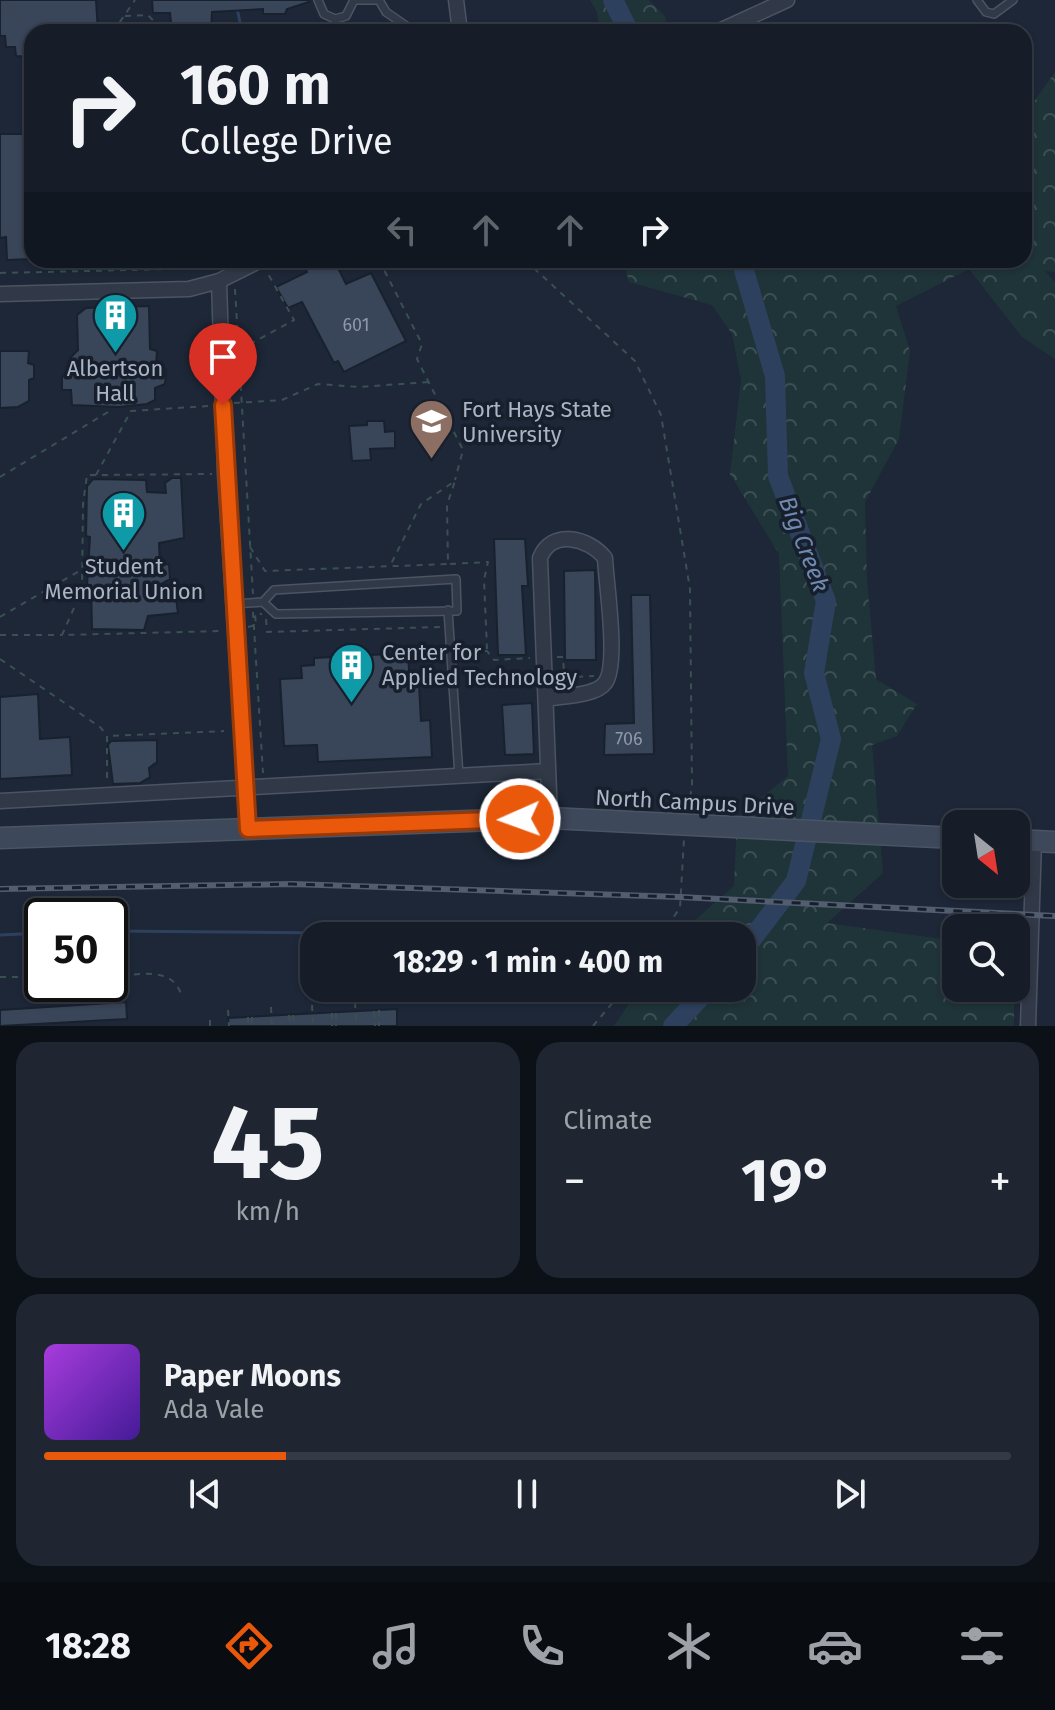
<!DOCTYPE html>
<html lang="en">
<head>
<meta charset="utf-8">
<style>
	:root { --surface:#161d29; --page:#1f2631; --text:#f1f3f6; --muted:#9ea2a8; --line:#353b46; --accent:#ea580c }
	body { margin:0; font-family:"Fira Sans",sans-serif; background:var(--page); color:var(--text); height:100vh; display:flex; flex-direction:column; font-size:30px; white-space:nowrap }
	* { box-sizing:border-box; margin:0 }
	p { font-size:26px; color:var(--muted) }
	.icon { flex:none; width:44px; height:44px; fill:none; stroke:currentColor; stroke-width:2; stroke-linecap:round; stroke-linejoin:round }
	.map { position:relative; height:1026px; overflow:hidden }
	.details { display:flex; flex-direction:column; gap:16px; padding:16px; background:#0c1017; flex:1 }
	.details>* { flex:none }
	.guide { position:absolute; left:24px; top:24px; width:1008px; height:244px; border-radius:24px; box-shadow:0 2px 6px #0004,0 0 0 2px var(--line); background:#161d29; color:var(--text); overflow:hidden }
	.needle { width:52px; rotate:150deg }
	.fabs { position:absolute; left:942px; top:810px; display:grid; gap:16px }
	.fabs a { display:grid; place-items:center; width:88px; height:88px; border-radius:16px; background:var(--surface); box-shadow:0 2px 6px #0004,0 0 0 2px var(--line); font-size:40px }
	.speed { position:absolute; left:24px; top:898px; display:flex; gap:16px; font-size:40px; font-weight:700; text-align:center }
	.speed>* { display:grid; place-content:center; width:104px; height:104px; border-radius:50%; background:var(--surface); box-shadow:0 2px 6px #0004,0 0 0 2px var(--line); line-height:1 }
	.speed .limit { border:4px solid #111; border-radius:12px; background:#fff; color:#111 }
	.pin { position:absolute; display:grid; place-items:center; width:68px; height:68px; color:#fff; margin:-82px -34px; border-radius:50% 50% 50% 0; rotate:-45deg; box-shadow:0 0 8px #0007 }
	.pin .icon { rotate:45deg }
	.me { position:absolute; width:88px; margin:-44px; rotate:268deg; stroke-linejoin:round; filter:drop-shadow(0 0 6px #0008) }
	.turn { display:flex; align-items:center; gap:28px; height:168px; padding:0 24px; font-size:36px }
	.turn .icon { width:104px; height:104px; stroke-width:2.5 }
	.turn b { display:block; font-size:56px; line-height:68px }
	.lanes { display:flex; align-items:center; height:76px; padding:0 24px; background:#0003; justify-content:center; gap:40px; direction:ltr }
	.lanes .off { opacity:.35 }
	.big { font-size:60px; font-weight:700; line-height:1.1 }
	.details .widget { flex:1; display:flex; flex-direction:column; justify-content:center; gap:12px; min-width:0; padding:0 28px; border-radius:24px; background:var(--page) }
	.details .dial { align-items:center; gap:0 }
	.dial b { font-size:104px; line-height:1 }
	.song { display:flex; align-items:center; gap:24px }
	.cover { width:96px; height:96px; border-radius:12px; background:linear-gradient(135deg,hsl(280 70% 55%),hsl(260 70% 35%)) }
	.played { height:8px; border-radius:4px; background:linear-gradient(90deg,var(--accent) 25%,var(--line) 25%) }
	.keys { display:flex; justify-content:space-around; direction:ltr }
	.heat { display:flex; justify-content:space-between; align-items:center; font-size:44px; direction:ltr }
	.details .tiles { flex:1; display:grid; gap:16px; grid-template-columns:1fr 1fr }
	.widget:last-child { grid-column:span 2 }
	.trip { position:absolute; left:300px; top:922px; width:456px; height:80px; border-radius:24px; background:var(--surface); box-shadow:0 2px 6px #0004,0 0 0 2px var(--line); font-weight:700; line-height:80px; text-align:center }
	.menu { display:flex; height:128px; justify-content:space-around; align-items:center; background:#090c10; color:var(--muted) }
	.menu .icon { width:56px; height:56px }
	.menu .selected { color:var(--accent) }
	.menu b { font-size:36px; color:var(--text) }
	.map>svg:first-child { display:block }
	.forest { fill:url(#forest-crowns) }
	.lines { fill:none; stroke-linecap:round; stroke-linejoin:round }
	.stream { stroke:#2d405e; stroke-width:3 }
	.river { stroke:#2d405e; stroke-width:20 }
	.building { fill:#394558; stroke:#18212e; stroke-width:2 }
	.service-casing { stroke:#4b5463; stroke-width:10 }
	.minor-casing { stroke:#4b5463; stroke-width:17 }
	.secondary-casing { stroke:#4b5463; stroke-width:23 }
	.path { stroke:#3a5053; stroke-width:2; stroke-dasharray:6 6; stroke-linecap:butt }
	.service { stroke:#313948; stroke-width:7 }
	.minor { stroke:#313948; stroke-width:14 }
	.secondary { stroke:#3e485b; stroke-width:20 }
	.rail-casing { stroke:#525d6f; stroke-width:6 }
	.rail { stroke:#171f2c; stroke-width:3; stroke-dasharray:9; stroke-linecap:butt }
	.route-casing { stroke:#983908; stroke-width:20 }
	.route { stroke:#ea580c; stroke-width:14 }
	.labels { text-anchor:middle; stroke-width:7; stroke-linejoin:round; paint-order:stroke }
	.number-label { font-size:18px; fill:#8e98aa }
	.poi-label { font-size:22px; fill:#aab4c5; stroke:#171f2c }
	.street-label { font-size:22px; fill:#aab4c5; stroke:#171f2c }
	.water-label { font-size:24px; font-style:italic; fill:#7089b1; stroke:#171f2c }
</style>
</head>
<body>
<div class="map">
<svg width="1055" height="1026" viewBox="0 0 1055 1026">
	<defs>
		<pattern id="forest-crowns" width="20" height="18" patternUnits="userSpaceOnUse" patternTransform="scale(2)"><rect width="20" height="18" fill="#1f3438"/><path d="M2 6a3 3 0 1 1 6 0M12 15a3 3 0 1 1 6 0" fill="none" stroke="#3d4f53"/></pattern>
	</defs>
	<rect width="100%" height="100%" fill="#1d2737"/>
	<path class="forest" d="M590 0H649L665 16 668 32H600L597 12Z
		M1055 72V272L1045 271 1055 282V359L1022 337 969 269 896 306 910 351 899 439 865 502 867 581 876 679 917 704 897 736 872 745 883 873 827 923 956 941V988H1014V1026H614L640 988H742V936H677L734 886 737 817 788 776 779 554 730 474 741 380 732 334 712 305 629 282 623 260H1024V116Z"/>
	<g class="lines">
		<path class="stream" d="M237 8 242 32
			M110 931 642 936
			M0 935 42 933"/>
		<path class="river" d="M613 0 629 32
			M741 260 775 376 778 476 826 601 814 673 831 739 796 881 742 952
			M673 1026 709 988"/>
	</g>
	<path class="building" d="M0 0H96L98 32H32V57L16 56 15 47H6L5 36H0Z
		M152 0H309V2L287 9 285 14H263V9L212 12 211 32H172L170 13H153Z
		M0 134H32V259L7 260 6 237 0 238Z
		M312 260H334L346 284 371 273 406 341 344 372 338 361 334 363 302 302 288 308 276 287 307 272 304 264Z
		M149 306 150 349 157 351 156 366 166 369 165 384 155 388V400L147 404 119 407 72 405 71 390H62V377L71 372 70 358 78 350 77 315 86 308Z
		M0 351H29L28 363 34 365V378L29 380V401L18 407 0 408Z
		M367 421H384L385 432 395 431V448L370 449 371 460 352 461 349 426 367 425Z
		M172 478H181L184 538 159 543 160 565 169 564 170 579 161 584 162 599 176 598 178 613 148 616 144 630 92 629 91 585H87L90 537 86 536 87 486 93 479 146 480 147 492 166 493 165 483Z
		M494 539H525L528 586H522L526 655H498Z
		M595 570 596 660H565L564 571Z
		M631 595H650L654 754 604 755 605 724 634 723Z
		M408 653 410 686 419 685 421 721 430 720 432 757 318 762 317 745 284 746 280 679 302 678 301 666 314 665V658Z
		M38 694 40 739 70 737 72 775 0 779V697Z
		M532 703 534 754 505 755 502 705Z
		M157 740V762L149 768 150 777 140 783 113 784 108 745 111 741Z
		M126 1002 127 1019 0 1026V1010Z
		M397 1009V1026H229L228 1018Z"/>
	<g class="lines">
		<defs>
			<path id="service" d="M318 0 324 14 335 19 346 16 354 0
				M355 0H379L386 12 415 32
				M977 0 986 12 994 14 1013 0
				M456 579 457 611 276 614 263 602 274 590Z
				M234 604 263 602
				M448 610 459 776"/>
			<path id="minor" d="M456 0 460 32
				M717 32 787 0
				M219 281 225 474 248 829
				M0 294 189 289 219 281 261 260
				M546 699C561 696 596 696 605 683 619 665 606 583 605 558 588 537 551 529 540 558L550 818
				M0 801 548 771
				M1028 1026 1034 841"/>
			<path id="secondary" d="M0 838 550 818 956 838
				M1016 840 1055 842"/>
		</defs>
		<use href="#service" class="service-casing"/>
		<use href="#minor" class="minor-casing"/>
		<use href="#secondary" class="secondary-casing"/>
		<path class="path" d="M125 16 148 15 164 32
			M113 32 135 0
			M87 260V271
			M140 260 141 270
			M379 260 422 344 417 359 463 450 455 480
			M525 260 635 361 661 415 690 589 692 786 688 809
			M384 268 399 260
			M0 273 215 268
			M235 289 253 594
			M239 350 294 320 267 272
			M234 403 282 400 318 384 359 387 429 382
			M208 406 131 411 96 475 212 474
			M96 475H87L83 504 82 590 62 635 222 631
			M0 477 108 412
			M250 547 265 571 448 564 447 505 455 481 421 504 390 566
			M450 564 488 562 484 580 487 649
			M253 612 263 773
			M0 617 81 570
			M266 619 267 632 440 627
			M248 627 256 625 255 614H262
			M0 635H61
			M461 652 487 651 494 660 530 658
			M557 657H563L564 672 570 677 594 676
			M0 659 100 727 107 735
			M107 778V736L224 731
			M660 936 680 908 684 839
			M110 976C138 976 173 964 182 997
			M0 977H42
			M355 1002 356 1026
			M312 1005 313 1026
			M271 1007 272 1026
			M228 1010 229 1026
			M379 1010V1026
			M374 1011 375 1026
			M332 1013V1026
			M336 1013V1026
			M289 1015 290 1026
			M293 1015 294 1026
			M248 1017V1026
			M252 1017V1026
			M210 1020V1026
			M593 1026 625 988"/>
		<use href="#service" class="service"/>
		<use href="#minor" class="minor"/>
		<use href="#secondary" class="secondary"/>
		<defs>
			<path id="rail" d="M0 889 292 884 680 897 1055 916"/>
		</defs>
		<use href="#rail" class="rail-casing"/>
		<use href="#rail" class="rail"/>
	</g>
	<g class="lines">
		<defs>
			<path id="route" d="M223 405 248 829 520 819"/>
		</defs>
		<use href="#route" class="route-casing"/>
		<use href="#route" class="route"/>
	</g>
	<defs>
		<symbol id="building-pin" viewBox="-11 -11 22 30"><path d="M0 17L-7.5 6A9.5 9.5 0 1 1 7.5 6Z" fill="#0f9aa8" stroke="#171f2c"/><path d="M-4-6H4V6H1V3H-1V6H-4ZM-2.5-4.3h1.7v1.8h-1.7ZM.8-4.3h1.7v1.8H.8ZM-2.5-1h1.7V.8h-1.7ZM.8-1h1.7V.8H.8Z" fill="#fff"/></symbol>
		<symbol id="university-pin" viewBox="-11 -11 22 30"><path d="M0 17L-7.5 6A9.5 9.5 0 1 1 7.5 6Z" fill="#8d6e63" stroke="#171f2c"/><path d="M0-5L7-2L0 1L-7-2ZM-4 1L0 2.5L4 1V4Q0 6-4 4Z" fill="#fff"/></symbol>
	</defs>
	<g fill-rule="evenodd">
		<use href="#building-pin" x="90" y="290" width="51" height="69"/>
		<use href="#university-pin" x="406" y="396" width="51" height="69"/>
		<use href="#building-pin" x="98" y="488" width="51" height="69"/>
		<use href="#building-pin" x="326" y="640" width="51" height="69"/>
	</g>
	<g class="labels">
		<g class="number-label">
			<text x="356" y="331">601</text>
			<text x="629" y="745">706</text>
		</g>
		<g class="poi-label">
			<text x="115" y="376">Albertson<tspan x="115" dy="25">Hall</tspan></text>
			<text x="462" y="417" text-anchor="start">Fort Hays State<tspan x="462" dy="25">University</tspan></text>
			<text x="124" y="574">Student<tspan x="124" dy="25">Memorial Union</tspan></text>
			<text x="382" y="660" text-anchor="start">Center for<tspan x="382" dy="25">Applied Technology</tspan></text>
		</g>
		<g class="street-label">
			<text transform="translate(695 802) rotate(3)" y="8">North Campus Drive</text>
		</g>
		<g class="water-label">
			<text transform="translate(804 544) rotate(69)" y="8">Big Creek</text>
		</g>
	</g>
</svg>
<div class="fabs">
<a><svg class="needle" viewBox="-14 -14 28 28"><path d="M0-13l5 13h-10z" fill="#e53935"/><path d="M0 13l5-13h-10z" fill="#9ea2a8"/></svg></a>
<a><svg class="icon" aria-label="search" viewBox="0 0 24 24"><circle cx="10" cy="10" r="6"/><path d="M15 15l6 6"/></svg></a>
</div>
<div class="speed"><div class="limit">50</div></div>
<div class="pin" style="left:223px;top:405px;background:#d93025"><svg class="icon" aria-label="arrive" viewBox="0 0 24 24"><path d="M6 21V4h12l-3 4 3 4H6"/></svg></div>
<svg class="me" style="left:520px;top:819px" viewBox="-20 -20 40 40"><circle r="17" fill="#ea580c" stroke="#fff" stroke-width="3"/><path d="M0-11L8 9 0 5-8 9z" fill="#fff"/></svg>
<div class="trip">18:29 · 1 min · 400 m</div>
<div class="guide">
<div class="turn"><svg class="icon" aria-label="right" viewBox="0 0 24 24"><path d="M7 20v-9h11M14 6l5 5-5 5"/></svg><div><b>160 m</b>College Drive</div></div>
<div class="lanes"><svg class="icon off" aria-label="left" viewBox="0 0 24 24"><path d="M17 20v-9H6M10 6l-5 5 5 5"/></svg><svg class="icon off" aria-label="ahead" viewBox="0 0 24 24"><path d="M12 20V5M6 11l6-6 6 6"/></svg><svg class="icon off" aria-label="ahead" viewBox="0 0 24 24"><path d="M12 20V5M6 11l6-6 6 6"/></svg><svg class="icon" aria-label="right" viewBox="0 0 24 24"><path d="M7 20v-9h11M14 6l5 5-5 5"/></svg></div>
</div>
</div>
<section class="details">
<div class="tiles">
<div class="widget dial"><b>45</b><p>km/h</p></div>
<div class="widget"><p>Climate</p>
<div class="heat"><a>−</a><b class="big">19°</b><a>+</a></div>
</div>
<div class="widget">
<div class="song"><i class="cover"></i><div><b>Paper Moons</b><p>Ada Vale</p></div></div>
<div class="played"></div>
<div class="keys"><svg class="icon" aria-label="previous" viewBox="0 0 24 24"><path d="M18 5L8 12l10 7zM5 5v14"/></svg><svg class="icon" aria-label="pause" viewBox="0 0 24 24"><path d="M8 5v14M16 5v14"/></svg><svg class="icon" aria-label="next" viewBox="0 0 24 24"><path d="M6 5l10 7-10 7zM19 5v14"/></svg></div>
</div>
</div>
</section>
<nav class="menu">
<b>18:28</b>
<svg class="icon selected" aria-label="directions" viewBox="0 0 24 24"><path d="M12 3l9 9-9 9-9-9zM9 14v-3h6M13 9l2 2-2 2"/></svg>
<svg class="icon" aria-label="music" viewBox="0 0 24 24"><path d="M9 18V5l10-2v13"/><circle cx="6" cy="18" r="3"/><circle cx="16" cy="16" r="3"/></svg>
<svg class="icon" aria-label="phone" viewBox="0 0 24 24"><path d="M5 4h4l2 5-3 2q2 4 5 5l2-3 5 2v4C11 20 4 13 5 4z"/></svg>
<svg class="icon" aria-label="climate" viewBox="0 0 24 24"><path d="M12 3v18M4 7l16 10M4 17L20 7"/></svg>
<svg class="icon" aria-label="car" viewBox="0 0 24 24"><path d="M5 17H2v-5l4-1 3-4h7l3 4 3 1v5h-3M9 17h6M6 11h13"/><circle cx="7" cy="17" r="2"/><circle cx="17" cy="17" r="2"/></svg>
<svg class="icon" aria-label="filters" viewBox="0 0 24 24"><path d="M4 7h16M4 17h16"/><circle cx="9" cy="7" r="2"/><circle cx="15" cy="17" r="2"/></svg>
</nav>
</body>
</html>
